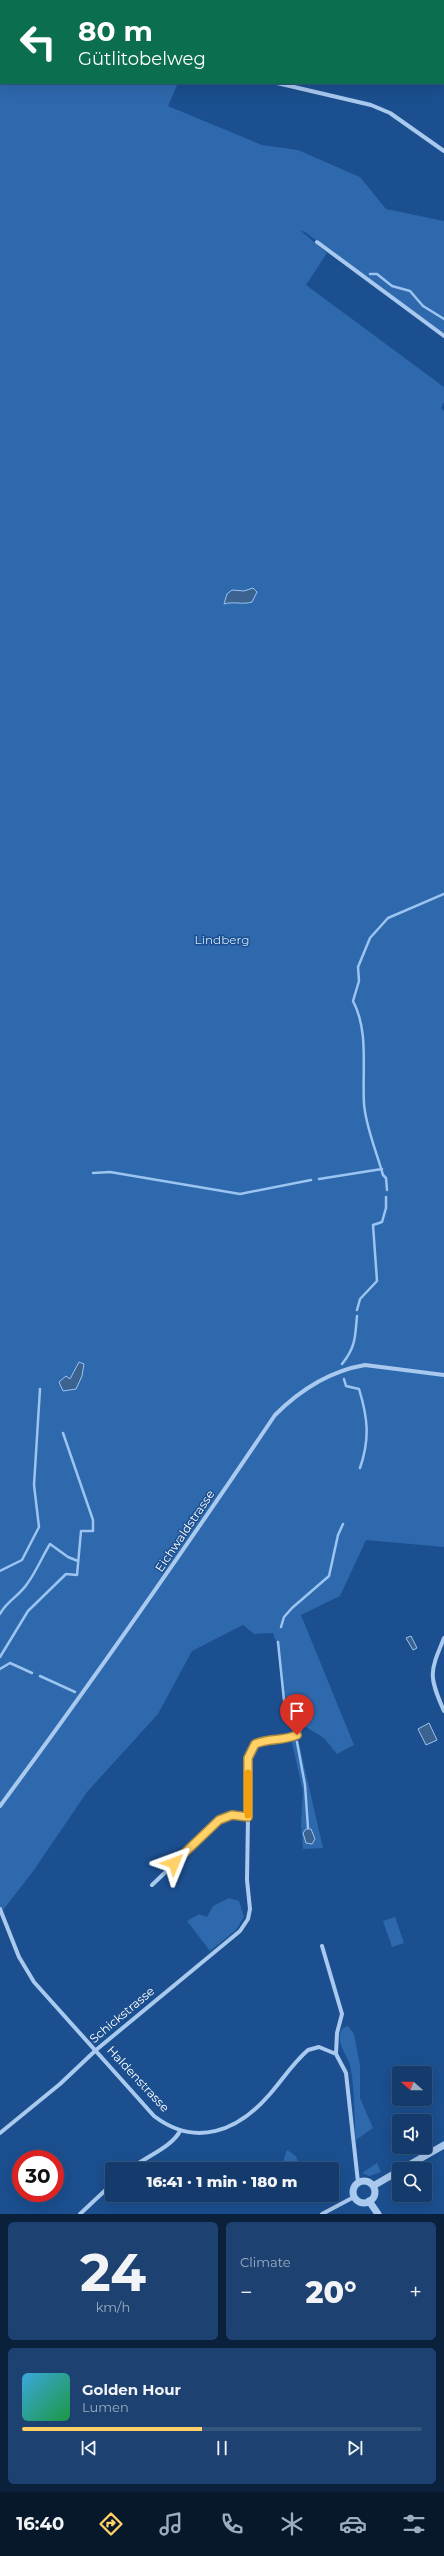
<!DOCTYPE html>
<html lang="en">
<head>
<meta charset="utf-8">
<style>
	:root { --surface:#143b6b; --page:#1d4271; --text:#f1f3f6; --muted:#9dadc1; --line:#33557e; --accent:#ffd166 }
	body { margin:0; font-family:Montserrat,sans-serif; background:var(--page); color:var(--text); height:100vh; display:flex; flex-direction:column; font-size:15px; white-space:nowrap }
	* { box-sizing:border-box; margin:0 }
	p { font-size:13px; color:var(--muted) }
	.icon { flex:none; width:22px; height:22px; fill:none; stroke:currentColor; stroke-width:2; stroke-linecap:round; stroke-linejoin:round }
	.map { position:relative; height:2214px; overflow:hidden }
	.drawer { display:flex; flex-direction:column; gap:8px; padding:8px; background:#0b203b; flex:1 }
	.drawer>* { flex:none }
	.top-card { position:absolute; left:0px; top:0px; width:444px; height:84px; box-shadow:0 4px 16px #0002,0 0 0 1px var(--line); background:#0b6e4f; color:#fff; overflow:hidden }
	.needle { width:26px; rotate:291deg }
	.controls { position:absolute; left:392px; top:2066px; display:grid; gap:8px }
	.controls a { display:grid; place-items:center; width:40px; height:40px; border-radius:4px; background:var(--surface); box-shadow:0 4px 16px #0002,0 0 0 1px var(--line); font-size:20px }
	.speed { position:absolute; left:12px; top:2150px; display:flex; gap:8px; font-size:20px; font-weight:700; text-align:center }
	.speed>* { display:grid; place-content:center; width:52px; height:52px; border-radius:50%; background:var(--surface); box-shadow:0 4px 16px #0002,0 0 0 1px var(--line); line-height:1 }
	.speed .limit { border:6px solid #d22; background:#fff; color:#111 }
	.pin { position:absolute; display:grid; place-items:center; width:34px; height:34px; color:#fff; margin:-41px -17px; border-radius:50% 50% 50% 0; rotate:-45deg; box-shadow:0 0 4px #0007 }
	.pin .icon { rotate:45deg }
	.me { position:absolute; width:44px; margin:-22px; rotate:46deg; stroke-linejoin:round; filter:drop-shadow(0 0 3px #0008) }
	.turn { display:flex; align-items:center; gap:14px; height:84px; padding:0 12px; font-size:18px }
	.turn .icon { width:52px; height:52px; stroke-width:2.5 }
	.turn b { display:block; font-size:28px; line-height:34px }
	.big { font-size:30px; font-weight:800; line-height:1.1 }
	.drawer .card { flex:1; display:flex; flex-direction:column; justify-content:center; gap:6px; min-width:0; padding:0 14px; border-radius:6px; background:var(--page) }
	.drawer .dial { align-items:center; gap:0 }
	.dial b { font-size:52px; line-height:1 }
	.song { display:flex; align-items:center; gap:12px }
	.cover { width:48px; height:48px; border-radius:6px; background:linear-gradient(135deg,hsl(200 70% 55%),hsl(140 70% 35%)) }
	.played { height:4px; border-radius:2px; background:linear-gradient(90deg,var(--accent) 45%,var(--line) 45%) }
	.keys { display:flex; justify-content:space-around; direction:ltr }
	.heat { display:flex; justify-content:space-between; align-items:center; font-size:22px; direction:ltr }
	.drawer .tiles { flex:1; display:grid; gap:8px; grid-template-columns:1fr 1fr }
	.card:last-child { grid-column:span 2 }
	.trip { position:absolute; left:105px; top:2162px; width:234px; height:40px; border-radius:4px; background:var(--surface); box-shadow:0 4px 16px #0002,0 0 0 1px var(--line); font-weight:800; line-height:40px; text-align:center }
	.menu { display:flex; height:64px; justify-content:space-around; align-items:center; background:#08182b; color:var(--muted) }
	.menu .icon { width:28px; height:28px }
	.menu .on { color:var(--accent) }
	.menu b { font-size:18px; color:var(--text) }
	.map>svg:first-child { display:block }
	.green { fill:#2e69ad }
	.water { fill:#3c6290; stroke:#9cc4f0 }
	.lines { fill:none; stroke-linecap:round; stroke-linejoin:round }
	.stream { stroke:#9cc4f0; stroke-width:2.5 }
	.minor { stroke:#a9c9ee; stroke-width:4 }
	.tertiary { stroke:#a9c9ee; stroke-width:7 }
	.route-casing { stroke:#a68842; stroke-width:10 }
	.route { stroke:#ffd166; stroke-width:7 }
	.slow { stroke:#f59e0b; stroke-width:7 }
	.labels { text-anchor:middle; stroke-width:3; stroke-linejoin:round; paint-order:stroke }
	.park-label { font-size:12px; fill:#cfe3fa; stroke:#1b4f8f }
	.street-label { font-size:12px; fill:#fff; stroke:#1b4f8f }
</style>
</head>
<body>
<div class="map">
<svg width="444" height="2214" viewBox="0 0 444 2214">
	<rect width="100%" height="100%" fill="#1b4f8f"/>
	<path class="green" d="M0 0H165L1 1V83H178L168 106 262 145 298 150 360 177 386 209 444 221V336L305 232 300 230 327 253 306 285 444 387V402L441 408 444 411V1547L366 1540 340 1596 301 1615 354 1745 337 1754 324 1738 306 1727 294 1731 290 1709 284 1700 280 1652 273 1633 254 1634 243 1625 192 1651 158 1714 87 1792 34 1870 0 1914Z
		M297 1735 323 1848 303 1849 301 1824 303 1792 291 1738Z
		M229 1898 239 1901 244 1917 236 1930 210 1951 187 1921 199 1914 207 1917 213 1906Z
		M395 1917 404 1943 392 1947 383 1921Z
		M348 2026 354 2034 360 2066V2098L373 2128 356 2140C354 2120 355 2080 349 2062 345 2053 334 2038 343 2028Z
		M287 2150 296 2156 300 2169H265L273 2162 282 2165Z
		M377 2163 381 2172 369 2176 362 2173Z"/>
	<path class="water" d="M253 588 257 592 252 602C242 605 234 601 224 604L227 594 232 590 244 591Z
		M79 1362 84 1364 82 1376 76 1389 63 1391 59 1382 66 1376 70 1379Z
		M411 1636 417 1648 413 1650 406 1638Z
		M429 1723 437 1740 426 1745 418 1729Z
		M306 1829H311L315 1839 312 1844 306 1843 303 1833Z"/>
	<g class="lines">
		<path class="stream" d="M370 274H377L392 286 410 291 423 306 444 319
			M93 1173 110 1172 240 1194 311 1180
			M319 1179 382 1169
			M387 1190 386 1178 383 1175C377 1153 365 1125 364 1103 362 1070 369 1031 353 1001L359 981 358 967 370 938 388 918 444 894
			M357 1310 360 1299 377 1281 373 1225 382 1222 386 1208V1197
			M342 1364C356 1347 355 1337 357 1316
			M344 1379 346 1386 359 1389C368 1418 370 1439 360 1468
			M0 1571 22 1560 39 1527 34 1485 40 1389
			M0 1614C6 1602 19 1596 27 1584 36 1572 42 1557 50 1544L68 1557 78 1561
			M281 1627 284 1617 292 1608 329 1576 338 1535 343 1524
			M278 1642 284 1700 290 1709 294 1731
			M0 1657 28 1611 66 1574 77 1575 81 1531H93V1520L63 1433
			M0 1669 10 1663 32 1673
			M40 1676 75 1692
			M297 1742 305 1785 308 1828"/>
		<path class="minor" d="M277 83 371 105 390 113 444 151
			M317 242 444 336
			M444 1638C430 1672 428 1675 444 1711
			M0 1806C95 1678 186 1547 275 1415 300 1390 330 1371 365 1365L444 1375
			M248 1817V1758C262 1721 300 1756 302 1720
			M0 1909 19 1957 34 1982 154 2116C196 2148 238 2131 270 2094 283 2079 293 2063 308 2050L319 2047 336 2054 346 2073 358 2182
			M322 1946 342 2014 337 2033 336 2054
			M0 2133 60 2084 96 2050 240 1931 248 1919 250 1909 247 1880 248 1817 232 1815 219 1821 152 1885
			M130 2169C145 2157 172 2147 180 2131
			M80 2214 112 2184
			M322 2214 354 2197"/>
		<path class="tertiary" d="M402 2169 444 2145
			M353 2192a11 11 0 1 1 22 0a11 11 0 1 1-22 0Z
			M373 2186 399 2171
			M369 2201 378 2214"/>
	</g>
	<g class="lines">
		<defs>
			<path id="route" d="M174 1863 219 1820 232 1815 248 1817V1758L255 1744C269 1738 283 1741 297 1735"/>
		</defs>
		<use href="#route" class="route-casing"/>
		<use href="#route" class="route"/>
		<path class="slow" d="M248 1773V1815"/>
	</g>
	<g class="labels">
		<g class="park-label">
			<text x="222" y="944">Lindberg</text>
		</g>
		<g class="street-label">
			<text transform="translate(185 1531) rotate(-56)" y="4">Eichwaldstrasse</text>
			<text transform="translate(122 2015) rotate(-40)" y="4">Schickstrasse</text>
			<text transform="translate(138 2079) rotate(47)" y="4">Haldenstrasse</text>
		</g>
	</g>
</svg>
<div class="controls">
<a><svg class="needle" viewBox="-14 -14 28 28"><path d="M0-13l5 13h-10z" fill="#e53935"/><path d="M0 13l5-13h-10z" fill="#9dadc1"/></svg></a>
<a><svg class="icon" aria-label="sound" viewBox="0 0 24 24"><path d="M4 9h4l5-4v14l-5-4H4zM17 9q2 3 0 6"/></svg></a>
<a><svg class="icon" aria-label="search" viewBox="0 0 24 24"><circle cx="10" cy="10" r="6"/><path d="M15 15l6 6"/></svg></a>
</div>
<div class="speed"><div class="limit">30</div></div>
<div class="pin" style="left:297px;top:1735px;background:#d93025"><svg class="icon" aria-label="arrive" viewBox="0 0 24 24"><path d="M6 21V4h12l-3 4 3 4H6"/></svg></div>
<svg class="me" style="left:174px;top:1863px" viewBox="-20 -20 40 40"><path d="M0-17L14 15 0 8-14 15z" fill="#ffd166" stroke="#fff" stroke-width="4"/></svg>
<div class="trip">16:41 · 1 min · 180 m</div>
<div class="top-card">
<div class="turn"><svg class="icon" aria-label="left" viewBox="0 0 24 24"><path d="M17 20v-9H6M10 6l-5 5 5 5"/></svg><div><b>80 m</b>Gütlitobelweg</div></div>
</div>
</div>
<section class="drawer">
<div class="tiles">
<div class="card dial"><b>24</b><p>km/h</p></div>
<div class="card"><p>Climate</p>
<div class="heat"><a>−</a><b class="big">20°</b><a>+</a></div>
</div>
<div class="card">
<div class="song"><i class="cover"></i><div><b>Golden Hour</b><p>Lumen</p></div></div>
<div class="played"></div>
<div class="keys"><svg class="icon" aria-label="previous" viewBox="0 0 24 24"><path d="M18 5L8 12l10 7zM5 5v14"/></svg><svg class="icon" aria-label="pause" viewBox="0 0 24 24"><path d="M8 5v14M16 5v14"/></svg><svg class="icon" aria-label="next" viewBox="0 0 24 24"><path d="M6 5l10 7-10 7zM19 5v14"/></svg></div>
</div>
</div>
</section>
<nav class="menu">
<b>16:40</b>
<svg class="icon on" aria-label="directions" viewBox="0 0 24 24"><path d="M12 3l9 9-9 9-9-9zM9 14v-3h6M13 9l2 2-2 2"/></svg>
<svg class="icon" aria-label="music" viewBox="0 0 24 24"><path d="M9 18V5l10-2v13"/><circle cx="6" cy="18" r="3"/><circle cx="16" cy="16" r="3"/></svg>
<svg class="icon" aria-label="phone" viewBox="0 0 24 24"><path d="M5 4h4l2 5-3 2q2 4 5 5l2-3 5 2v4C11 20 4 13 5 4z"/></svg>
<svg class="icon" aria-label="climate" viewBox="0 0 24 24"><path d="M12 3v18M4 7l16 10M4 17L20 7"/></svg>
<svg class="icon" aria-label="car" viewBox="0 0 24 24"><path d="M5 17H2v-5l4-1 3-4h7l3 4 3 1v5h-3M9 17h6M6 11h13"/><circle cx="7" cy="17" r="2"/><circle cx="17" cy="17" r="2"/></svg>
<svg class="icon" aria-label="filters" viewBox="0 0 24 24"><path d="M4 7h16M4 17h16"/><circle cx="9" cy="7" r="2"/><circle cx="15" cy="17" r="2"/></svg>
</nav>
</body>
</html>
